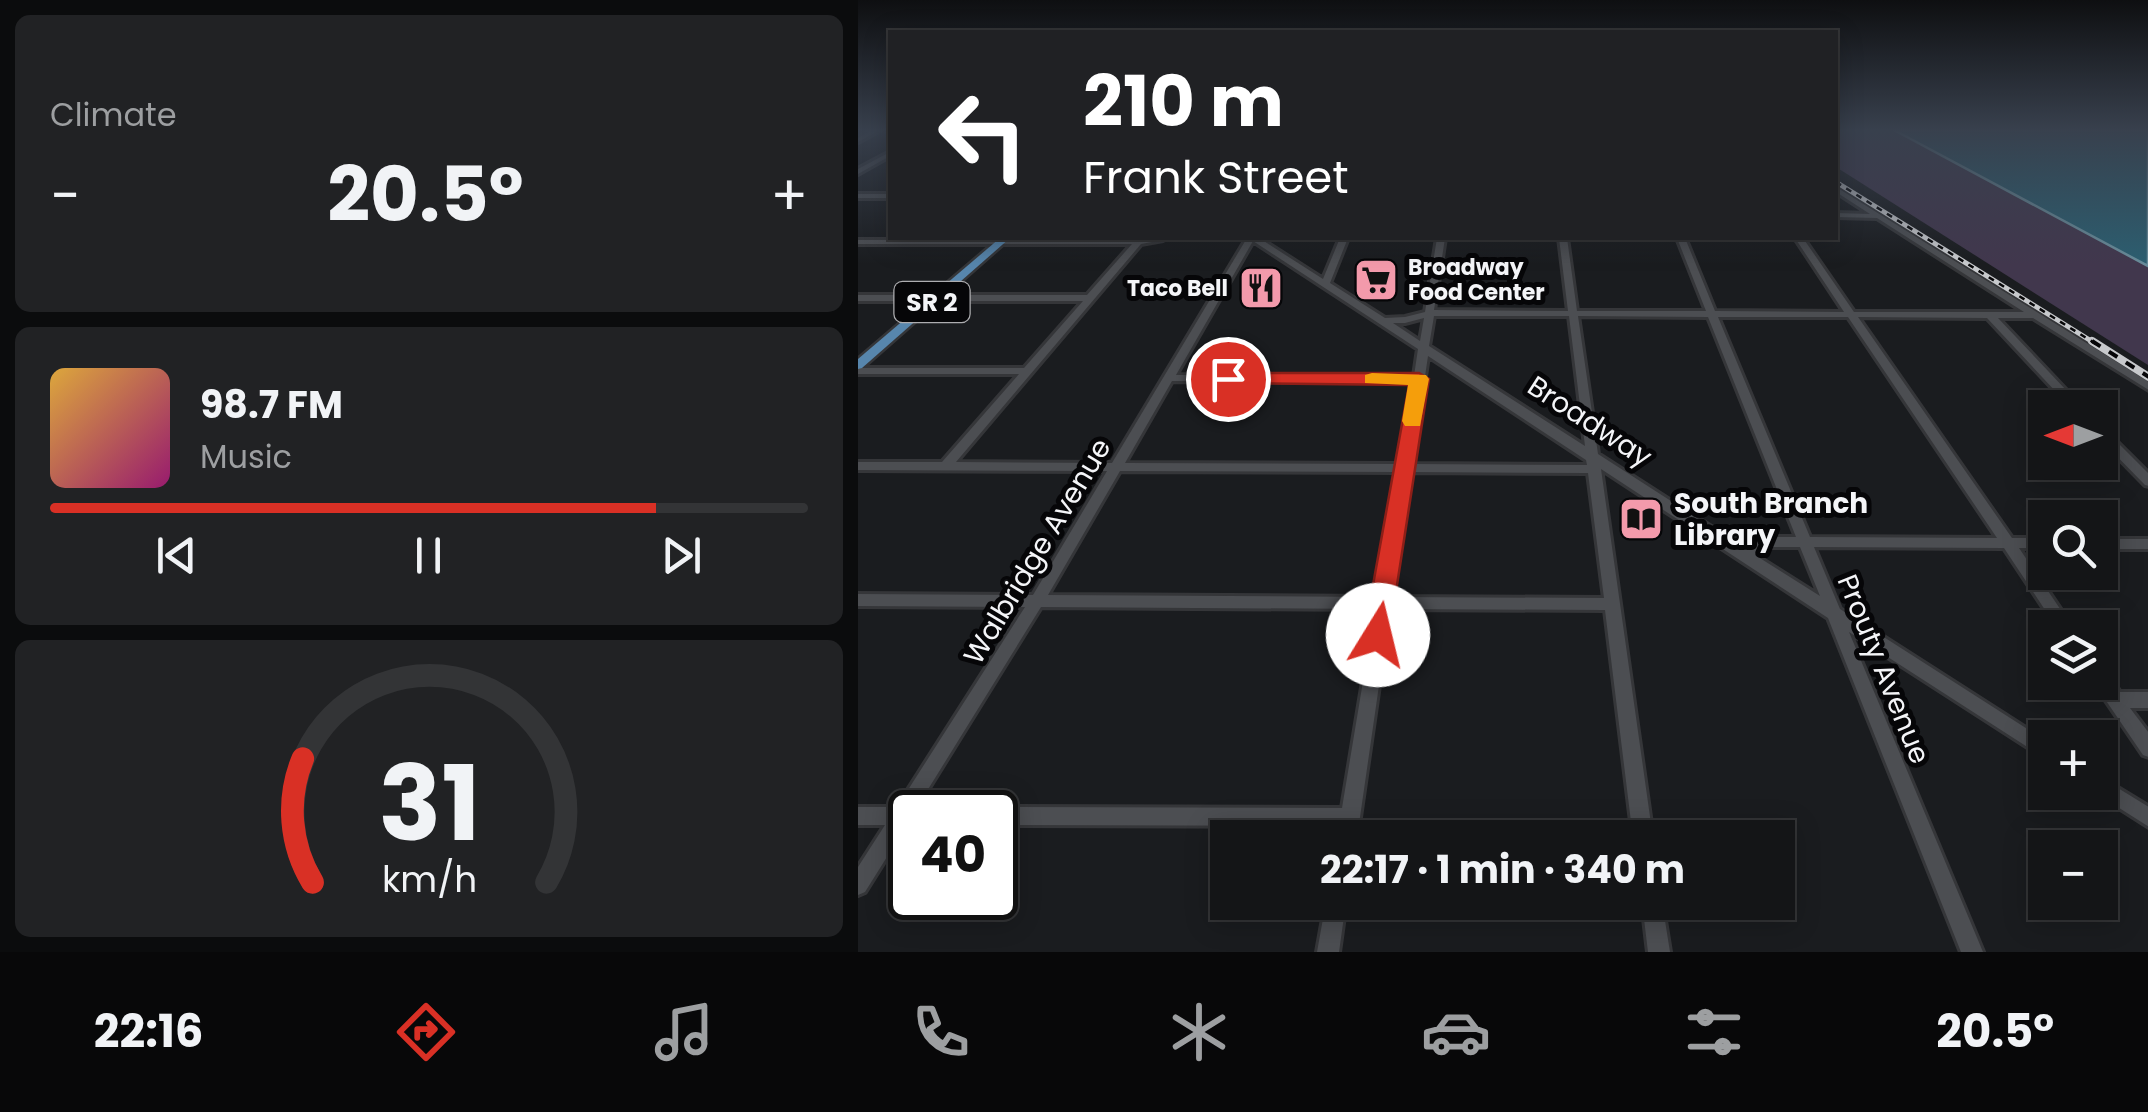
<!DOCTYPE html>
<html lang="en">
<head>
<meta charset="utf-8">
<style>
	:root { --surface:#141517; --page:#212224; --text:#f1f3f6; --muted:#9d9fa1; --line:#333436; --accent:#d93025 }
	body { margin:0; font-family:Poppins,sans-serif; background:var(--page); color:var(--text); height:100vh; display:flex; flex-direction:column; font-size:38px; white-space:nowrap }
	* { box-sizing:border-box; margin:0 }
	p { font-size:32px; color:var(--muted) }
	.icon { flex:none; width:55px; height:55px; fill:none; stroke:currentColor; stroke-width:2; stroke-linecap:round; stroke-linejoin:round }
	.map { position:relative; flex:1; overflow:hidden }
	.side { display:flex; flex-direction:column; gap:15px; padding:15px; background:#0b0c0d; width:858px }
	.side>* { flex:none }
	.guide { position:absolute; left:30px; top:30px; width:950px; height:210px; border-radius:0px; box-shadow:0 5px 25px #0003,0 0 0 2px var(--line); background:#202124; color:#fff; overflow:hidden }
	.needle { width:65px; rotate:270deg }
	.tools { position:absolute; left:1170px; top:390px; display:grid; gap:20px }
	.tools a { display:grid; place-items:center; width:90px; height:90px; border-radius:0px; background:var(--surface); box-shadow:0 5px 25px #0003,0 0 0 2px var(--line); font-size:50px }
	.speed { position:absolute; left:30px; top:790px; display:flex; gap:20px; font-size:50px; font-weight:700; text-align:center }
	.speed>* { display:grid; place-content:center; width:130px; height:130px; border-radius:50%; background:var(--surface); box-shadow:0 5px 25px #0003,0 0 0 2px var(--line); line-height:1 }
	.speed .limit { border:5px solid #111; border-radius:15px; background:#fff; color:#111 }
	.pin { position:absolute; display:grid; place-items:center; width:85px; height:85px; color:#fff; margin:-42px; border:5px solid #fff; border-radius:50%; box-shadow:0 2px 10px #0007 }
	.me { position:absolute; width:110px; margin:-55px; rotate:9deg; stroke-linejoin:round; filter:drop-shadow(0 0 8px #0008) }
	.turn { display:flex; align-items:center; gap:35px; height:210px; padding:0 30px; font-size:45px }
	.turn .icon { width:130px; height:130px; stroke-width:2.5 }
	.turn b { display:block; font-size:70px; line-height:85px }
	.big { font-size:75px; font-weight:700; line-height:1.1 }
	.side .widget { flex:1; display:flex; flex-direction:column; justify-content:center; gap:15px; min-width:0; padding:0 35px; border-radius:15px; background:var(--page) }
	.side .dial { align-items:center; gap:0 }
	.dial svg { height:260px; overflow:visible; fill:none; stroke:var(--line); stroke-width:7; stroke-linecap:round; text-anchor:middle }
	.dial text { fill:var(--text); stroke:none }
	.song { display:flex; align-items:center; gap:30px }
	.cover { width:120px; height:120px; border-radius:15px; background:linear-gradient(135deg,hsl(40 70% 55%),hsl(320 70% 35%)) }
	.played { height:10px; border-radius:5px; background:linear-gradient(90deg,var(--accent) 80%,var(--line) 80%) }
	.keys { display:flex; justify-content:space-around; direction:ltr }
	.heat { display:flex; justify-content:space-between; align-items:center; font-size:55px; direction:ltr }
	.trip { position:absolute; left:352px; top:820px; width:585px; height:100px; border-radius:0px; background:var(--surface); box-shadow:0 5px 25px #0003,0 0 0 2px var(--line); font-weight:700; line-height:100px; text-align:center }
	.tab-bar { display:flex; height:160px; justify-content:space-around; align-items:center; background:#080809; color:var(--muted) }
	.tab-bar .icon { width:70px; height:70px }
	.tab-bar .on { color:var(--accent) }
	.tab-bar b { font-size:45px; color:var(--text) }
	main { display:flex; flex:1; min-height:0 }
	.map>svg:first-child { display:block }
	.green { fill:#41374d }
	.water { fill:#2c5e70; stroke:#688b99; stroke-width:2.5 }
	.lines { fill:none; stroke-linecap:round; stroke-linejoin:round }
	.minor-casing { stroke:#353639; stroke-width:6 }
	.major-casing { stroke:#353639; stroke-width:5 }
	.minor { fill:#4c4e52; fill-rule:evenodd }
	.major { fill:#5786ad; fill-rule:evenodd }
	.rail-far1-casing { stroke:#c7c9cc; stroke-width:5 }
	.rail-casing { stroke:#c7c9cc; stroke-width:8 }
	.rail-far1 { stroke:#060608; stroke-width:2.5; stroke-dasharray:6; stroke-linecap:butt }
	.rail { stroke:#060608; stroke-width:4; stroke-dasharray:10; stroke-linecap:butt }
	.route { fill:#d93025; stroke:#8d1f18; stroke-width:2.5 }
	.slow { fill:#f59e0b }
	.labels { text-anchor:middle; stroke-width:10; stroke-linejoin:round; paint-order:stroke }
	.far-poi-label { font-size:22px; font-weight:bold; fill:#f4f5f8; stroke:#060608; text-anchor:start }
	.shield { fill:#060608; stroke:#adadb0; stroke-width:2.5 }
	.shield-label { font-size:25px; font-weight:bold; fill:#f4f5f8 }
	.street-label { font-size:28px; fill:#f4f5f8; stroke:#060608 }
	.poi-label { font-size:28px; font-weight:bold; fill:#f4f5f8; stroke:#060608; text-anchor:start }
</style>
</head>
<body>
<main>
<section class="side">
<div class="widget"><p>Climate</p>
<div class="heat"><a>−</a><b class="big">20.5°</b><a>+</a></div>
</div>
<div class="widget">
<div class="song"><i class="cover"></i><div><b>98.7 FM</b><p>Music</p></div></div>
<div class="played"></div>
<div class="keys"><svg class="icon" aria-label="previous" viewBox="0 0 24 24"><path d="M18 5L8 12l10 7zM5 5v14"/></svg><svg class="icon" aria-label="pause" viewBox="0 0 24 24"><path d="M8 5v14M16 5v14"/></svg><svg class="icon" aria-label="next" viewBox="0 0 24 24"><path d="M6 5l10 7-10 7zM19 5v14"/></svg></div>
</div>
<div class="widget dial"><svg viewBox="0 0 100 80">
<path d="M14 69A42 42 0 1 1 86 69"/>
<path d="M14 69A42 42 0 0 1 11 31" stroke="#d93025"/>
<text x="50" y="56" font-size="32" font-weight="700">31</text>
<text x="50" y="72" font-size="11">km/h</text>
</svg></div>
</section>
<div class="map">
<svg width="1291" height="952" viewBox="0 0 1291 952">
	<rect width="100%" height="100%" fill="#1a1c1f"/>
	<path class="green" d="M978 130H1036L1290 266V365L978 167Z"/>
	<path class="water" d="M1036 130H1290V266Z"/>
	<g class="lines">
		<defs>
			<path id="minor" d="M14 130H22L0 142V138Z
				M32 152V156L0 174V169Z
				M978 187 1291 382V390L1175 318H1140L1225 408H1213L1129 318 1000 317 1154 538H1188V548H1161L1215 628H1199L1146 548 956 547 982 609 1188 741V759L991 632 1125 952H1103L970 618 743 469 795 838H775L747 610 532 609 499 838H479L481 826 138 825V812H130L131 809 138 807 484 808 517 609 183 607 56 812H52V823L49 825 7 892 0 895V867L27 825H0V807H39L167 607 0 606V594L175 595 249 471 0 470V462H84L161 374H0V368H166L225 301H0V295H229L274 244H0V240H280L306 238 305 240 283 244 98 462 254 463 389 238H401L465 279 482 238H490L472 283 527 318 547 317 567 312 579 238H587L576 310 710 311 701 238H709L719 311H848L819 238H827L857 311 986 312 937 238H945L996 312H1166L1019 218 978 217V213L1012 214 978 192ZM395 241 560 349 556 376 318 375ZM576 316H711L727 446 571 346ZM720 316 850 317 938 537H904L886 548 740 454ZM860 317H990L1139 538 952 537ZM566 318 562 341 535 323H547ZM570 356 728 460 729 465 554 464ZM314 381 555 382 541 464 267 463ZM262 471 540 472 519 597 190 595ZM552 472 730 473 746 598 534 597ZM907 547H942L962 596 897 555Z
				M0 194H32V198H0Z
				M1242 428 1246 429 1291 474V486L1287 485 1242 439Z
				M1242 539H1291V549H1242Z
				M1242 671 1248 673 1262 692H1291V708H1272L1291 733V757L1285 755 1236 683 1242 682Z
				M1242 777 1291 807V827L1236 792H1242Z
				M468 902H488L481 952H459Z
				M784 902H804L812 952H790Z"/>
			<path id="major" d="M142 238H152L4 368 0 369V359Z"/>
		</defs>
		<use href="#minor" class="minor-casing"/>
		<use href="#major" class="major-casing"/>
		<use href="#minor" class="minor"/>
		<use href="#major" class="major"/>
		<defs>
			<path id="rail-far1" d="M978 182 1238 344"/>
			<path id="rail" d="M1234 341 1291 377"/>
		</defs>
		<use href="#rail-far1" class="rail-far1-casing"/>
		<use href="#rail" class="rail-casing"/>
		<use href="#rail-far1" class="rail-far1"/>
		<use href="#rail" class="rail"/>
	</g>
	<linearGradient id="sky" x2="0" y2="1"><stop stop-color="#0e0f11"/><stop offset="0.49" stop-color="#38404d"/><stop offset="1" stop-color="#38404d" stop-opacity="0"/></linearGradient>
	<rect width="1291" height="264" fill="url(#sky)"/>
	<path class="route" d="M370 373H561L571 379 530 643 520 647 511 643 506 635 551 385 363 383V375Z"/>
	<path class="slow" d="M514 373 568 375 571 379 562 426H547L544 421 550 385 507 383V375Z"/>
	<defs>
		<symbol id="supermarket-square" viewBox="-11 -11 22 22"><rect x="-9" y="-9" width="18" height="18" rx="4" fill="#f39aab" stroke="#060608"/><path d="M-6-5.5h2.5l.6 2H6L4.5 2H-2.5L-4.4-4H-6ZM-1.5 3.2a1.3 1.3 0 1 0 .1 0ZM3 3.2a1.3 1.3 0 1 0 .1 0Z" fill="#111"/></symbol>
		<symbol id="restaurant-square" viewBox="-11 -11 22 22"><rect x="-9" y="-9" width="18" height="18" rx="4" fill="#f39aab" stroke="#060608"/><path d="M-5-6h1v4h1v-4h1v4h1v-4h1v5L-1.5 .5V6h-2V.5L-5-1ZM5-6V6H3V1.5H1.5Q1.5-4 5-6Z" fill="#111"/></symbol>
		<symbol id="library-square" viewBox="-11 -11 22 22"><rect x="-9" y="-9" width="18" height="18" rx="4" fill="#f39aab" stroke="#060608"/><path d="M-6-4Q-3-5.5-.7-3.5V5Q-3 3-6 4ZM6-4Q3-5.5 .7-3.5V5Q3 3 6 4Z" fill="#111"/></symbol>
	</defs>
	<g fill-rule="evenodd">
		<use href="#supermarket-square" x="493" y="255" width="50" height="50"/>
		<use href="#restaurant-square" x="378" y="263" width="50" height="50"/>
		<use href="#library-square" x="758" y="494" width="50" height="50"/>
	</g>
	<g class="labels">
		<g class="far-poi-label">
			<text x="550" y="275">Broadway<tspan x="550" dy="25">Food Center</tspan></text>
			<text x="370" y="296" text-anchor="end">Taco Bell</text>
		</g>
		<rect class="shield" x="36.5" y="282" width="75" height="40" rx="8"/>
		<g class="shield-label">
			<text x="74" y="311">SR 2</text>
		</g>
		<g class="street-label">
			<text transform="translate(732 421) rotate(33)" y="10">Broadway</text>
			<text transform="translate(179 551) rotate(-59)" y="10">Walbridge Avenue</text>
			<text transform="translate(1026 669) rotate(68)" y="10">Prouty Avenue</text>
		</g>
		<g class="poi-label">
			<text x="816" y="513">South Branch<tspan x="816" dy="32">Library</tspan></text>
		</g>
	</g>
</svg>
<div class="tools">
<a><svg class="needle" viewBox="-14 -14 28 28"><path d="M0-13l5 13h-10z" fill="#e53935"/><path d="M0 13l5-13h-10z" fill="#9d9fa1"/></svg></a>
<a><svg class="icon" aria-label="search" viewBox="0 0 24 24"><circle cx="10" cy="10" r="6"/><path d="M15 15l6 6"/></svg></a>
<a><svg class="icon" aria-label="layers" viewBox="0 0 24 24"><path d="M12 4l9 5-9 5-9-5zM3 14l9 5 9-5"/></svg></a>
<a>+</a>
<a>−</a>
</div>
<div class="speed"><div class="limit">40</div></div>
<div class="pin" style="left:370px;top:379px;background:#d93025"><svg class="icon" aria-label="arrive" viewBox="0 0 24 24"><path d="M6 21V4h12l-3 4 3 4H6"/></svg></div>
<svg class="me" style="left:520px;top:635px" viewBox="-20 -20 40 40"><circle r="19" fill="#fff"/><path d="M0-13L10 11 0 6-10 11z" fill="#d93025"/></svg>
<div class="trip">22:17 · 1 min · 340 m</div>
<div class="guide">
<div class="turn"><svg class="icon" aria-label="left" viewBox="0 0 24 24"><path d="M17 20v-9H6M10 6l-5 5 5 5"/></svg><div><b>210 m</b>Frank Street</div></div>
</div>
</div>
</main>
<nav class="tab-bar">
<b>22:16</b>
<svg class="icon on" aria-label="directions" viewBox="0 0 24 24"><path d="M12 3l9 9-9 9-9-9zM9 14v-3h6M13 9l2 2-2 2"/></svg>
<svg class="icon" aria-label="music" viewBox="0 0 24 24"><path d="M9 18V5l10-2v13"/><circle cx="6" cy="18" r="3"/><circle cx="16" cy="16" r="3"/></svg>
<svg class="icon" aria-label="phone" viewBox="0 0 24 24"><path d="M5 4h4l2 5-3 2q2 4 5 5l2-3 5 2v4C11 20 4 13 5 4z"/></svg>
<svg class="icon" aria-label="climate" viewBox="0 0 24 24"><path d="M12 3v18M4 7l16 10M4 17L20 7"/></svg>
<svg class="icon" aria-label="car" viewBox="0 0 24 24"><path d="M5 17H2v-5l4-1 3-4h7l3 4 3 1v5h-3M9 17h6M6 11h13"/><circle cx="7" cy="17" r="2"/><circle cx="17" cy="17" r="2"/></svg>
<svg class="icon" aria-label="filters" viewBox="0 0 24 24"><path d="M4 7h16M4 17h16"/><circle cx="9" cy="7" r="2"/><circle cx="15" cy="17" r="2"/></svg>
<b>20.5°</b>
</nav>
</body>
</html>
